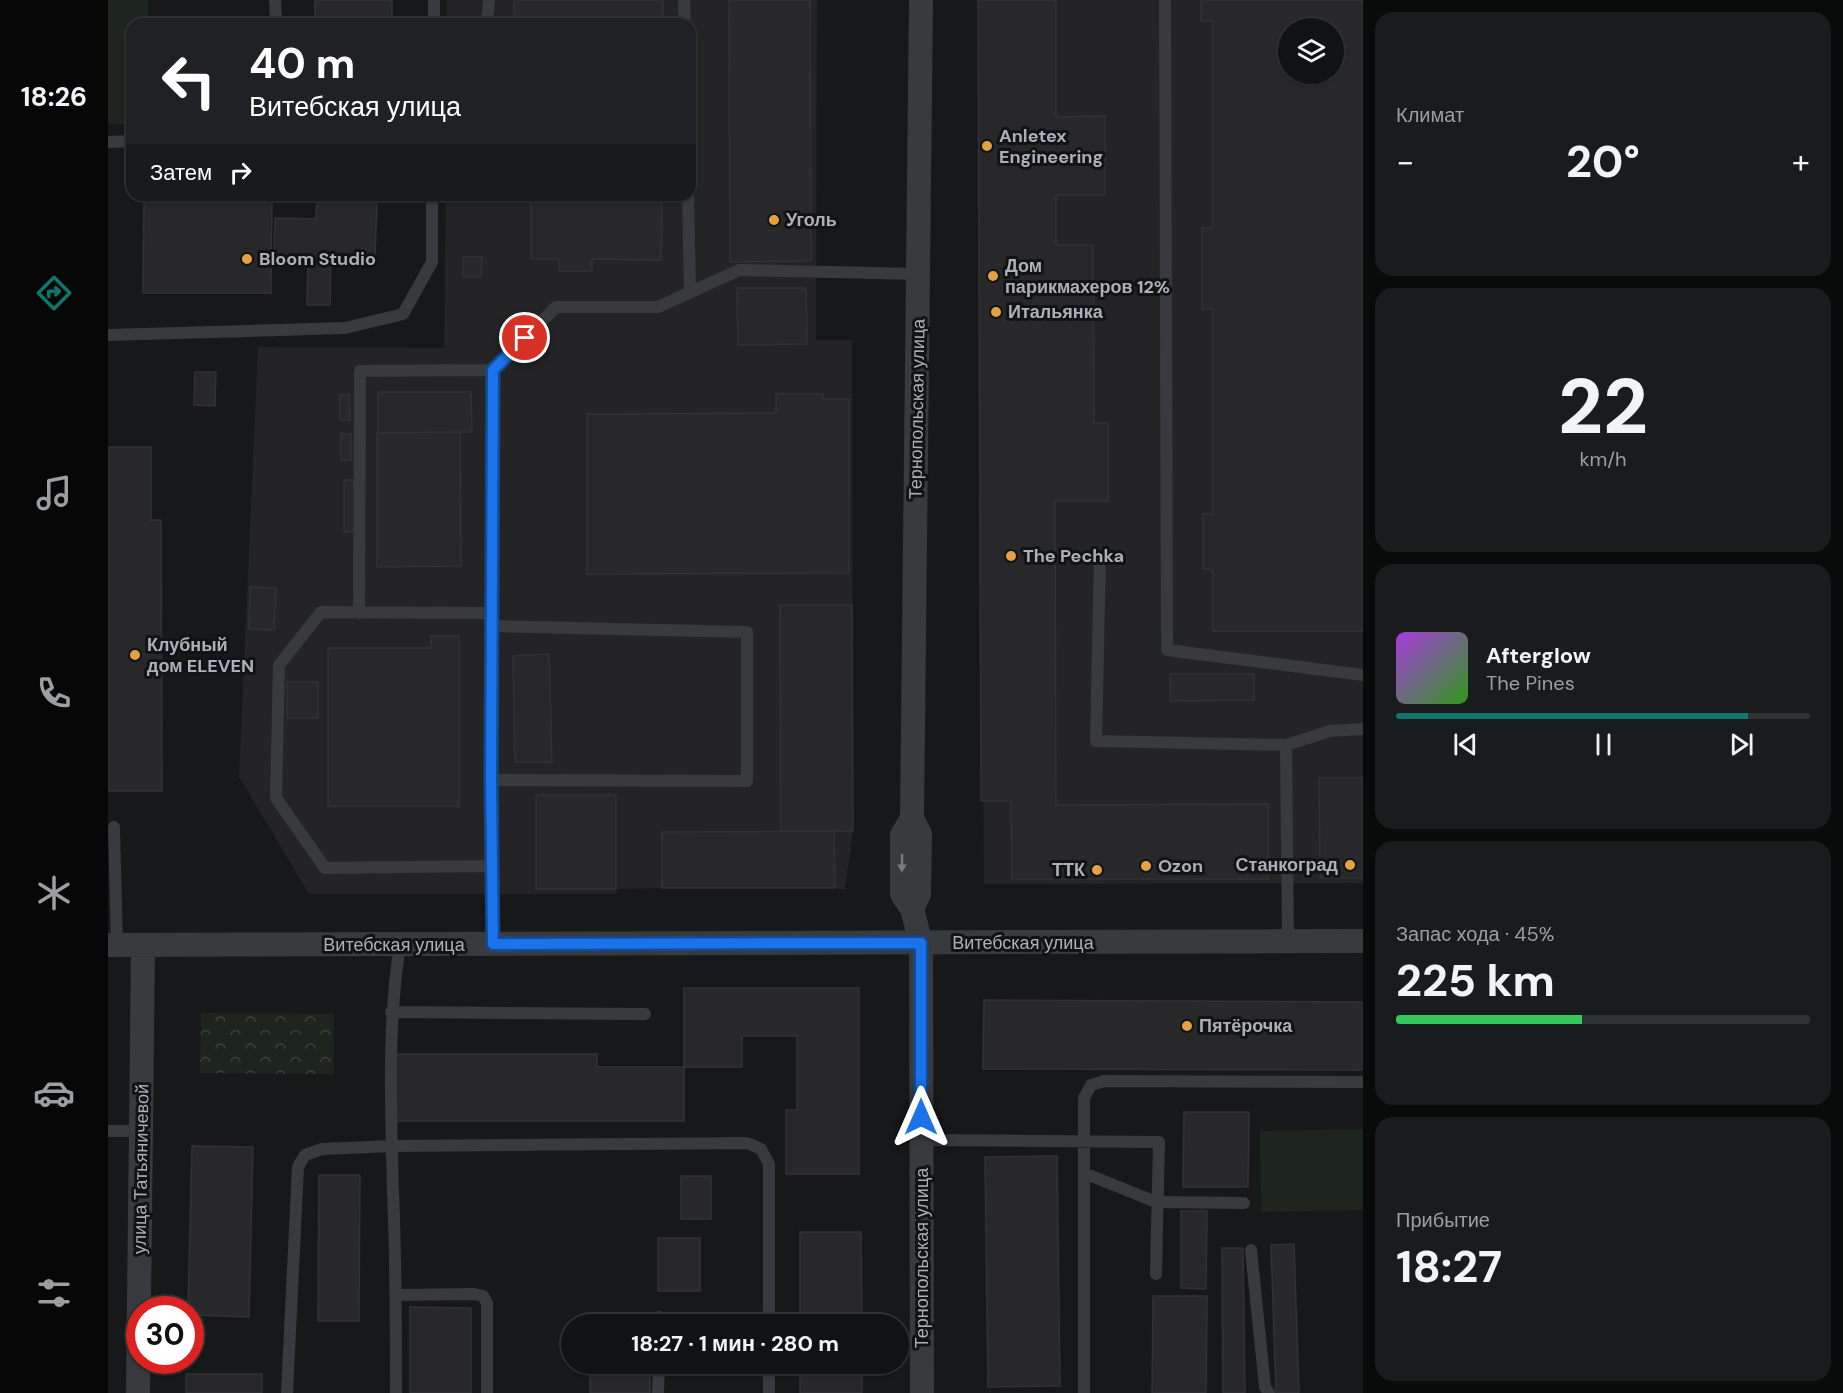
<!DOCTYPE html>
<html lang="ru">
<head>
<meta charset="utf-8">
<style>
	:root { --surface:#111213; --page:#1a1b1c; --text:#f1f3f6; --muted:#9c9ea0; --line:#303233; --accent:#0f766e }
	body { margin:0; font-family:"DM Sans",sans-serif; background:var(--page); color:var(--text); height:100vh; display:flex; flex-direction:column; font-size:22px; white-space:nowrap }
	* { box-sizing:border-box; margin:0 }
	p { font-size:20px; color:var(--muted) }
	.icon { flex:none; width:33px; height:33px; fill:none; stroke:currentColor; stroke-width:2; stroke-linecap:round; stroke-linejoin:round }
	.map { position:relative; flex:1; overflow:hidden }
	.details { display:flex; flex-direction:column; gap:12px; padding:12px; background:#090a0a; width:480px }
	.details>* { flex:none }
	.guide { position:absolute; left:18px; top:18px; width:570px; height:183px; border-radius:18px; box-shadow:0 2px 4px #0004,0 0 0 2px var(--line); background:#202124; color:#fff; overflow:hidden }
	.fabs { position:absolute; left:1170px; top:18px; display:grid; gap:12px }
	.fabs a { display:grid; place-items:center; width:66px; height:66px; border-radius:50%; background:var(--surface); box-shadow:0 2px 4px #0004,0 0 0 2px var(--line); font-size:30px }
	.speed { position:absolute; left:18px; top:1296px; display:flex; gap:12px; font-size:30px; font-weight:700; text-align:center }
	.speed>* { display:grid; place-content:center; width:78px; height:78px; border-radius:50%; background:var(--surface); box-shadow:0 2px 4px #0004,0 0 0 2px var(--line); line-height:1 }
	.speed .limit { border:9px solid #d22; background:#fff; color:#111 }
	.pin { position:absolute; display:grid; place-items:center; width:51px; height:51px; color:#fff; margin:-26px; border:3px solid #fff; border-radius:50%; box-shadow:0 2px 6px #0007 }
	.me { position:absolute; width:66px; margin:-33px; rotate:0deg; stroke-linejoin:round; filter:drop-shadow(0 0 4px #0008) }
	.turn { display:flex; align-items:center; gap:21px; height:126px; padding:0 24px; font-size:27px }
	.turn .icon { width:78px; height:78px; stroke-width:2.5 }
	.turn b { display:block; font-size:42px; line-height:51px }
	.then { display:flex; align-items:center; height:57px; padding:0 24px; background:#0003; gap:12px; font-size:22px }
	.big { font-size:45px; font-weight:700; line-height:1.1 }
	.details .widget { flex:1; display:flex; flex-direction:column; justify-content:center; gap:9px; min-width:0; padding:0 21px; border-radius:18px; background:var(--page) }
	.details .dial { align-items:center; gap:0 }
	.dial b { font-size:78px; line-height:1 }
	.song { display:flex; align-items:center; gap:18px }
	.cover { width:72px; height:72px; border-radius:9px; background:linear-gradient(135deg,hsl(280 70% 55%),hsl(110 70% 35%)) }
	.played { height:6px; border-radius:3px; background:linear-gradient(90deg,var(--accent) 85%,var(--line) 85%) }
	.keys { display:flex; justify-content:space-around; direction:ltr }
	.heat { display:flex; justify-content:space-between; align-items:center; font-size:33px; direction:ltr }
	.charge { height:9px; border-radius:4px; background:linear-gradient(90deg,#34c759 45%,var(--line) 0) }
	.trip { position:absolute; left:453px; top:1314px; width:348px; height:60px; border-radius:30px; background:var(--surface); box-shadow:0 2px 4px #0004,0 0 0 2px var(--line); font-weight:700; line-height:60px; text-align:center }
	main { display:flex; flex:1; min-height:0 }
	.tabs { display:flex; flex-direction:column; width:108px; justify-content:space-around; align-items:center; background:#070708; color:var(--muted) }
	.tabs .icon { width:42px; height:42px }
	.tabs .on { color:var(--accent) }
	.tabs b { font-size:27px; color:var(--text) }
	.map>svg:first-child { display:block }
	.built { fill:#242426; fill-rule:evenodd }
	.grass { fill:#1e241e }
	.park { fill:url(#park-crowns) }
	.building { fill:#28282a; stroke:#323235; stroke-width:1.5; fill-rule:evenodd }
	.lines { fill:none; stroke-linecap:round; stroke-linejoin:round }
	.service { stroke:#393a3e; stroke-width:12 }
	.minor { stroke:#393a3e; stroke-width:24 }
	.oneway { fill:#787b81 }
	.route-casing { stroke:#114b97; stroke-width:15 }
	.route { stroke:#1a73e8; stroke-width:10 }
	.poi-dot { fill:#e4a144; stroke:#121314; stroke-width:2 }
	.labels { text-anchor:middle; stroke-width:6; stroke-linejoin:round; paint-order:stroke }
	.poi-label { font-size:18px; font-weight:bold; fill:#abb0b8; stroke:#121314; text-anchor:start }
	.street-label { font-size:18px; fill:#abb0b8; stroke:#121314 }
</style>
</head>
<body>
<main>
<nav class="tabs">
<b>18:26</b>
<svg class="icon on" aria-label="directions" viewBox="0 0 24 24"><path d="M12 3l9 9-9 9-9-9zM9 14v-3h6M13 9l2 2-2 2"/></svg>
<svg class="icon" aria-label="music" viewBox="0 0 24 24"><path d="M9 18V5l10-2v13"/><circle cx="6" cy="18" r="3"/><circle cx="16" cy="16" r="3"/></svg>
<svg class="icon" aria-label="phone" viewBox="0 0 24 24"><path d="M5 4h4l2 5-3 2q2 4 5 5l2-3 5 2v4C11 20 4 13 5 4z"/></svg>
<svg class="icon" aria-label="climate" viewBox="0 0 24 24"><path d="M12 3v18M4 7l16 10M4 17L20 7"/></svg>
<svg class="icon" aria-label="car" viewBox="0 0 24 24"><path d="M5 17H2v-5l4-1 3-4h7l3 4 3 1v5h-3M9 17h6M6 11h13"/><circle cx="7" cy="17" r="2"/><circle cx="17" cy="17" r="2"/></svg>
<svg class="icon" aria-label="filters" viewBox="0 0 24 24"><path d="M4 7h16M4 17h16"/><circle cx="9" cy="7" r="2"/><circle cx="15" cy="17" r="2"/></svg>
</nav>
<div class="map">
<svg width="1255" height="1393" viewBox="0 0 1255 1393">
	<defs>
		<pattern id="park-crowns" width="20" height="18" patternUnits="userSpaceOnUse" patternTransform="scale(1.5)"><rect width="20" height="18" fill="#1e241e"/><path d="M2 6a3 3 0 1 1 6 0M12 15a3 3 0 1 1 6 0" fill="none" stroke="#3c413d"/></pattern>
	</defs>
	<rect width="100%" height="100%" fill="#171819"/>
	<path class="built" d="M339 0H709L708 340H744L745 831 737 890 727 888H554L509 889 508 894H201L131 777 150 347 336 348 338 195H582V24H339Z
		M870 0H1255V883L876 884ZM1180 28H1226V74H1180Z"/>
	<path class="grass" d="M0 0H40V24H24V124H0Z
		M1255 1129V1210L1153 1212 1152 1131Z"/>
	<path class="park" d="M93 1013 226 1014V1074L92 1073Z"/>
	<path class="building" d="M207 0H284V24H207Z
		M406 0H555V24H407Z
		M621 0H702L703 261 622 262Z
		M870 0H948V117L997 116V195H948V245H985L986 423H1000V501H947L948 805 1160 804V879H904L903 801H873Z
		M1093 0H1255V631H1105V570L1095 569V514H1105V309H1094V228H1105V21H1093ZM1180 28H1226V74H1180Z
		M36 195H164L163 293H35Z
		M423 195H554L553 260 484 259V271H451V259H423Z
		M209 196 269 197 267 260 223 259 222 305H199L200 258H166L167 218 208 219Z
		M355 257H374L373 277H355Z
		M629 288H698L699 344 630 345Z
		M87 372H108L107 406 86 405Z
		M270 392H363L364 432 270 433Z
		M668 394H715V399H741V573L479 574V414L668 413Z
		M232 395H241L242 420H232Z
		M352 432 353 566 269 567V433Z
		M233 434H243V460H233Z
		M0 447H43V520H53L54 791H0Z
		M236 480H246V531L236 532Z
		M142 587 168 588 166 630 141 629Z
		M672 605H744L745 831H673Z
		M323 636H351V806H220V648H323Z
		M441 654 444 762H407L405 656Z
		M1062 674H1146V700L1063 701Z
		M179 682H210V718H179Z
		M1211 778H1255V878H1212Z
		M428 795H508V889H428Z
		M726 831 727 888H554V832Z
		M576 988H751V1174H678V1110H689V1036H634V1067H576Z
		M876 1000 1255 1002V1070L875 1069Z
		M288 1054H489V1067H576V1121H287Z
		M1076 1112H1141L1140 1187H1075Z
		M84 1146 145 1147 141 1317 82 1315V1310H80Z
		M949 1156 952 1386 880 1387 877 1157Z
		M211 1175H252L251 1321H210Z
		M573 1176H603V1219H573Z
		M1073 1211H1099L1098 1289 1073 1288Z
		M692 1232H753L754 1324H692Z
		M550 1238H592V1291H550Z
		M1186 1244 1191 1393H1168L1163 1245Z
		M1114 1248H1135L1137 1393H1115Z
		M1045 1296H1099L1098 1393H1044Z
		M302 1307 363 1308V1393H302Z
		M482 1314H542V1324H482Z
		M482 1364H542V1393H482Z
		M692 1364H754V1393H692Z
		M78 1374H154V1393H78Z"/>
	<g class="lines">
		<path class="service" d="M167 0 168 24
			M576 0 577 24
			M1057 0 1059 650 1255 675
			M326 24V0
			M379 24 381 0
			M0 142 24 141
			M580 195 582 291
			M0 335 237 328 295 314 324 262V195
			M992 556 988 741 1178 745 1222 731 1255 729
			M251 613 252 371 385 370
			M383 613 213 612 171 665 168 798 217 868 384 866
			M1178 745 1180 941
			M383 780 639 781V632L383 626
			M6 827 9 945
			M385 944 383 780 385 370 448 307H550L631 270 811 274
			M283 1012 537 1014
			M0 1131H34
			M814 1140 1051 1142 1048 1274
			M976 1173 1048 1202 1136 1203
			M1143 1250 1157 1387 1161 1393
			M289 1295 366 1294 375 1296 379 1303V1393
			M551 1324V1317
			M661 1364V1393
			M179 1393 190 1167 197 1155 214 1149 284 1146 639 1143 653 1149 661 1164V1324
			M288 1393C288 1326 288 1259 285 1192 283 1109 279 1026 292 945
			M550 1393 551 1364
			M976 1393V1098L983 1085 996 1081 1255 1082"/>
		<path class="minor" d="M804 818 794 835V894L804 909 813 943 814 1393
			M804 909 811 894 812 834 804 818 813 0
			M0 945 1255 941
			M30 1393 35 945"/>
	</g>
	<defs><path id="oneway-solid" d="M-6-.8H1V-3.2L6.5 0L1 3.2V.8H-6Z" transform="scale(1.5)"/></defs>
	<use class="oneway" href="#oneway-solid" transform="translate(794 863) rotate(91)"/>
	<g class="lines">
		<defs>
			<path id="route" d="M417 338 385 370 383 780 385 944 813 943V1117"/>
		</defs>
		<use href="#route" class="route-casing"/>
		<use href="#route" class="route"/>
	</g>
	<g class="poi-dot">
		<circle cx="879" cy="146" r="6"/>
		<circle cx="666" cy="220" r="6"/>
		<circle cx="139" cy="259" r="6"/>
		<circle cx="885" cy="276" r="6"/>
		<circle cx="888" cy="312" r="6"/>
		<circle cx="903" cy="556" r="6"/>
		<circle cx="27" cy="655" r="6"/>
		<circle cx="1242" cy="865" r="6"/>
		<circle cx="1038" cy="866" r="6"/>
		<circle cx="989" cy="870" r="6"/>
		<circle cx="1079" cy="1026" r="6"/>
	</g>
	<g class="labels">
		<g class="poi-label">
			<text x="891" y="142">Anletex<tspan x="891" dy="21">Engineering</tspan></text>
			<text x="678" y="226">Уголь</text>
			<text x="151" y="265">Bloom Studio</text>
			<text x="897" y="272">Дом<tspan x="897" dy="21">парикмахеров 12%</tspan></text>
			<text x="900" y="318">Итальянка</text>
			<text x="915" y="562">The Pechka</text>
			<text x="39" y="651">Клубный<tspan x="39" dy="21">дом ELEVEN</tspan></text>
			<text x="1230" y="871" text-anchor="end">Станкоград</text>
			<text x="1050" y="872">Ozon</text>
			<text x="977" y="876" text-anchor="end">ТТК</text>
			<text x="1091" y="1032">Пятёрочка</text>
		</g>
		<g class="street-label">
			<text transform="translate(809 409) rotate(-89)" y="6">Тернопольская улица</text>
			<text x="915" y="949">Витебская улица</text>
			<text x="286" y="951">Витебская улица</text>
			<text transform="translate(33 1169) rotate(-89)" y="6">улица Татьяничевой</text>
			<text transform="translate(814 1258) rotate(-90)" y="6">Тернопольская улица</text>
		</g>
	</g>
</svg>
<div class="fabs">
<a><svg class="icon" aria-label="layers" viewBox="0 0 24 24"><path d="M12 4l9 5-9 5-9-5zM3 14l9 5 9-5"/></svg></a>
</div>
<div class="speed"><div class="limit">30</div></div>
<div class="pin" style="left:417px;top:338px;background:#d93025"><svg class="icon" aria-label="arrive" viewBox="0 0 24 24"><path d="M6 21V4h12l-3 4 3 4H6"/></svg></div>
<svg class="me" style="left:813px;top:1117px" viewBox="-20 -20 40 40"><path d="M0-17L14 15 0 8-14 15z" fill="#1a73e8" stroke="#fff" stroke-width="4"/></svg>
<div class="trip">18:27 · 1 мин · 280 m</div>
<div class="guide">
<div class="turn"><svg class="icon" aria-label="left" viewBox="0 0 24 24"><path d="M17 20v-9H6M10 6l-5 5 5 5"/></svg><div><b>40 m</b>Витебская улица</div></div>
<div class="then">Затем<svg class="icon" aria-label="right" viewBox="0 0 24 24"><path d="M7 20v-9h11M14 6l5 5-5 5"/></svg></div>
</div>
</div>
<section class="details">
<div class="widget"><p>Климат</p>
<div class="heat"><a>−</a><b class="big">20°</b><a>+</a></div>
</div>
<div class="widget dial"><b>22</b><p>km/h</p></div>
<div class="widget">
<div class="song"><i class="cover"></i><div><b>Afterglow</b><p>The Pines</p></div></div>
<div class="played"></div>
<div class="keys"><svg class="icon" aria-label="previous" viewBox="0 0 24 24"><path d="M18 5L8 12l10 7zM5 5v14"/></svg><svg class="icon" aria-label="pause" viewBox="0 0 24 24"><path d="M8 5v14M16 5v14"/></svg><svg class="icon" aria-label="next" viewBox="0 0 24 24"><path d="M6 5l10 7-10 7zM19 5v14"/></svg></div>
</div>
<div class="widget"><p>Запас хода · 45%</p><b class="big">225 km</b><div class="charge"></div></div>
<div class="widget"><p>Прибытие</p><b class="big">18:27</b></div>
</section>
</main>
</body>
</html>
